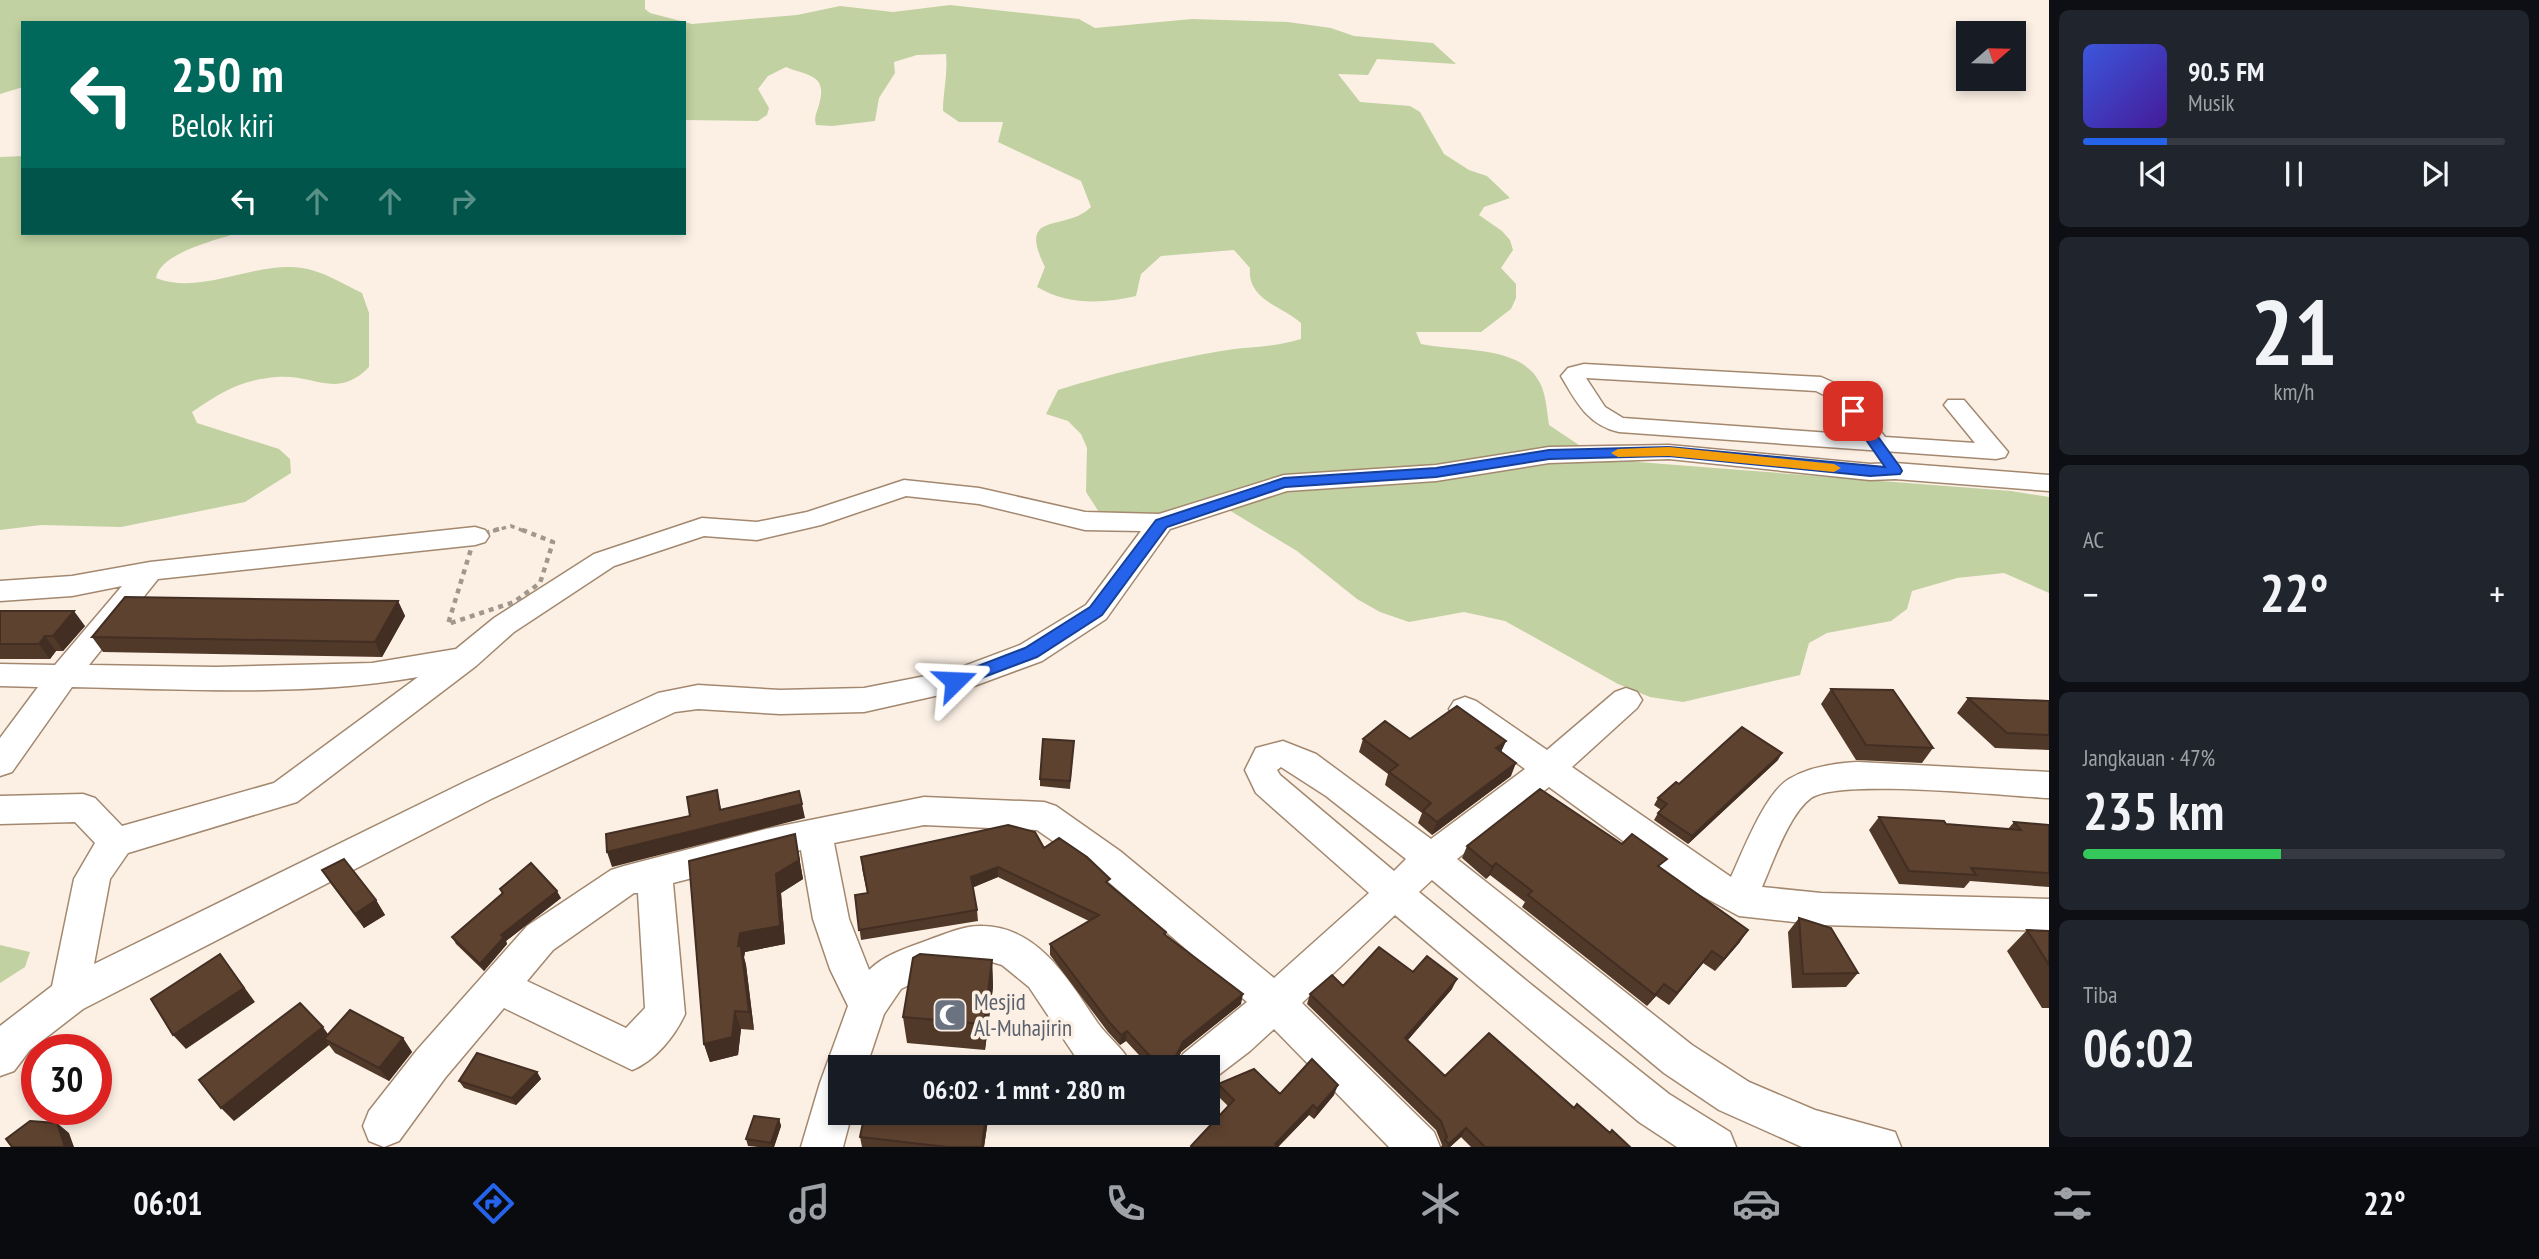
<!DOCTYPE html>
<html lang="id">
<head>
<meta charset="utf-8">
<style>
	:root { --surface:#171b24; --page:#20242c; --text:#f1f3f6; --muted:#9ea1a6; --line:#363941; --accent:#2563eb }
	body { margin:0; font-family:"PT Sans Narrow",sans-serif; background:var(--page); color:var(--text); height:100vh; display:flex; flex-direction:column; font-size:26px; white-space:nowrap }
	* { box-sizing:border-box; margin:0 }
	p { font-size:23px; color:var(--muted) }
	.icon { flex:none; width:38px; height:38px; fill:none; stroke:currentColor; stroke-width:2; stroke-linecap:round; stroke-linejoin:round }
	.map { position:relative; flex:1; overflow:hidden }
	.side { display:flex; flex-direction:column; gap:10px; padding:10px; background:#0d0f14; width:490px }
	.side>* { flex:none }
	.top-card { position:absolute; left:21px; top:21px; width:665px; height:214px; border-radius:0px; box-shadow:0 4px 10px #0003; background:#00695c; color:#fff; overflow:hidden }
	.needle { width:46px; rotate:70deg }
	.fabs { position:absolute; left:1956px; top:21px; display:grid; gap:14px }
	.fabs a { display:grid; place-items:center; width:70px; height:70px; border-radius:0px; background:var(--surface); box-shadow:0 4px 10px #0003; font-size:35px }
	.speed { position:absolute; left:21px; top:1034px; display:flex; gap:14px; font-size:35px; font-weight:700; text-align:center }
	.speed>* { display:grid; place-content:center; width:91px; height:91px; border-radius:50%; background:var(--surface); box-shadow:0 4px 10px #0003; line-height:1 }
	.speed .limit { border:10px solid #d22; background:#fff; color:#111 }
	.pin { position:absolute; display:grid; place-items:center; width:60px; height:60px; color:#fff; margin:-30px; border-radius:14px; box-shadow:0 4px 10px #0006 }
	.me { position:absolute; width:77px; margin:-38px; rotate:69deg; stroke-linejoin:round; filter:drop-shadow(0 0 5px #0008) }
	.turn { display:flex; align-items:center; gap:24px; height:147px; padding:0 35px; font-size:32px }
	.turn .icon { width:91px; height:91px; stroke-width:2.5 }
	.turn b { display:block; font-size:49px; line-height:60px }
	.lanes { display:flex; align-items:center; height:66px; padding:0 35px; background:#0003; justify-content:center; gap:35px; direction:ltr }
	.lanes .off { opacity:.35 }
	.big { font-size:52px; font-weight:700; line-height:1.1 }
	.side .widget { flex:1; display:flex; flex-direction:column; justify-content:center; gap:10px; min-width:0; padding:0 24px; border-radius:10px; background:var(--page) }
	.side .dial { align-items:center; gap:0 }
	.dial b { font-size:91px; line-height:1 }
	.song { display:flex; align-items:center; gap:21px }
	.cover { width:84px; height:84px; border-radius:10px; background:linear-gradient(135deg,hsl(230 70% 55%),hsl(260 70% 35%)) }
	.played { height:7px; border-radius:4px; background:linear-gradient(90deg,var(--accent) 20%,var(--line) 20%) }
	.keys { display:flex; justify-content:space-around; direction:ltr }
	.heat { display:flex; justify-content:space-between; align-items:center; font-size:38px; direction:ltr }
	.charge { height:10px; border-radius:5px; background:linear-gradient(90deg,#34c759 47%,var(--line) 0) }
	.trip { position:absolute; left:828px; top:1055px; width:392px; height:70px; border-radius:0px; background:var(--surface); box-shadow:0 4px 10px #0003; font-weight:700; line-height:70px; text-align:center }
	.dock { display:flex; height:112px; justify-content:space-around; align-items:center; background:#090b0e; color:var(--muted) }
	.dock .icon { width:49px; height:49px }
	.dock .selected { color:var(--accent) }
	.dock b { font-size:32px; color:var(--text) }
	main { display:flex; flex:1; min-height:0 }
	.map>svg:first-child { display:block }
	.green { fill:#c1d1a1 }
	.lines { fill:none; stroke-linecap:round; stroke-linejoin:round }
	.minor-casing { stroke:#a3886f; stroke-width:3 }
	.path-far1 { stroke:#a2978d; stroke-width:3.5; stroke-dasharray:4.5 4.5; stroke-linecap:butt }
	.path { stroke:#a2978d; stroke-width:4.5; stroke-dasharray:5 5; stroke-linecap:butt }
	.minor { fill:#fff; fill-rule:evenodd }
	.wall { fill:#513929 }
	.shaded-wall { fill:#422e22 }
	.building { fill:#5e4230; stroke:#422e22; stroke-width:2 }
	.route { fill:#2563eb; stroke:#184099; stroke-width:2 }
	.slow { fill:#f59e0b }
	.labels { text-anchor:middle; stroke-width:7; stroke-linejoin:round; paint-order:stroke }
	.near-worship-label { font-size:23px; fill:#5b616d; stroke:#fcf0e5; text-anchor:start }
</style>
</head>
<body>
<main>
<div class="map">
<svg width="2049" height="1147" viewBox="0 0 2049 1147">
	<rect width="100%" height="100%" fill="#fcf0e5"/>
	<path class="green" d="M0 0H645V9L650 13 692 24 797 15 840 6 893 12 950 5 1079 19 1095 28 1192 19 1288 22 1331 28 1354 36 1433 43 1456 64 1377 59 1368 75 1338 74 1360 102 1410 106 1420 112 1444 154 1469 170 1487 176 1510 198 1484 207 1479 215 1502 231 1510 240 1513 250 1501 268 1516 284V298L1511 309 1481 332H1416L1421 344C1457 352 1521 344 1540 383 1546 394 1547 412 1549 425L1591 453 1638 462 2011 491 2049 497V593L2004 573 1957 578 1912 591 1907 609 1891 621 1827 633 1809 643 1800 675 1683 702 1650 697 1618 684 1505 621 1464 612 1409 622 1380 612 1357 599 1297 551 1214 501 1157 525 1106 523 1086 492 1087 448 1081 434 1068 421 1046 414 1058 390C1112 373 1165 361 1221 351 1250 346 1272 348 1301 339V323C1282 306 1247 300 1250 268L1234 250 1161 256 1141 274 1136 296C1102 304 1068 305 1037 287L1045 267C1016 209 1065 233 1091 207L1081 181 998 142 1003 122H959L943 111C943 92 948 74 946 54L917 55 894 62 895 73 879 98 875 121 832 126 816 125C814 117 816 115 818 108 829 74 810 77 786 67L768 76 758 89 769 108 767 115 758 121 684 120V23H23V87L0 94Z
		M23 156V233H238C216 240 160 253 156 278 202 296 254 261 302 268 323 271 343 284 362 293L369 313V367C337 400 315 374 277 377 240 380 222 392 192 412L197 423 279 449 290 459 291 473 245 502 121 527 41 525 0 530V157Z
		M0 945 30 952 25 967 0 983Z"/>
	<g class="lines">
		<defs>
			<path id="minor" d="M1584 364 1821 377 1848 389 1885 437 1975 443 1944 405 1948 400H1964L2008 452 2005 457 1996 459 1619 432C1588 425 1576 402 1561 376L1568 368ZM1586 378 1816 391 1832 399 1859 435 1623 418 1605 407Z
				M1669 445 1870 464 1895 463 2049 475V491L1895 479 1870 480 1669 459 1549 463 1436 481 1287 491 1170 529 1106 619 1042 661 966 689 864 712 780 714 698 709 675 712 491 799 83 1009 30 1050 14 1071 0 1076V1026L52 986 74 879 95 843 75 822 0 824V796L83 794 95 798 122 826 274 783 418 677C306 697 185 689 72 687L12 772 0 776V738L38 687 0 686V664L55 665 122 586 72 596 0 601V581L72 576 150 562 475 527 485 530 489 536 485 542 475 545 158 579 89 665 216 667 372 663 456 649 494 618 594 554 702 518 757 522 807 512 904 480 979 488 1085 512 1159 514 1284 475 1436 465 1549 447ZM906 496 979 504 1085 530 1141 531 1086 605 1020 645 951 671 864 688 780 690 698 685 658 693 467 781 94 964 110 879 128 853 297 802 476 666 514 632 614 566 704 536 757 540 821 525Z
				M1626 688 1637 692 1642 700 1637 708 1572 767 1731 877C1743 851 1765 793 1789 779 1809 767 1835 763 1858 762L2049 772V798C2006 796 1839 778 1811 798 1789 814 1773 862 1762 887L1821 893 2049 899V931L1821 925 1739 916 1689 889 1549 787 1457 859 1692 1045 1749 1082 1815 1110 1895 1132 1901 1147H1802L1719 1110 1664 1073 1432 880 1419 892 1533 986 1669 1094 1730 1132 1736 1147H1677L1639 1122 1395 915 1302 1003 1434 1132 1440 1147H1389L1274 1029 1250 1051 1208 1083V1068H1177L1183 1054 1247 1002 1096 871 1037 830 924 825 834 843 849 919 869 970C885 954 910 947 931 939 947 933 966 925 983 926 1039 927 1070 982 1097 1022 1108 1038 1125 1049 1133 1068H1083L1029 987 1002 965 982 959 941 969 901 989 884 1014 866 1068H840V1113H852L843 1147H801L820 1083 848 1006 830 969 813 919 801 850 673 883 685 1014C675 1036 655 1061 632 1070L504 1008 445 1078 399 1141 384 1147 369 1141 363 1126 369 1111 417 1050 527 926 611 870 624 866 766 829 924 797 1044 802 1056 806 1120 851 1274 978 1369 893 1256 793 1245 770 1256 748 1283 741 1316 754 1431 839 1525 769 1454 717 1449 709 1454 701 1465 697 1476 701 1547 750 1615 692ZM1281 767 1326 796 1406 859 1394 871 1280 775 1277 770ZM634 893H638L645 1008 626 1028 527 981 553 950Z"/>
		</defs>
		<use href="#minor" class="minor-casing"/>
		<path class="path-far1" d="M493 531 511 526 524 531"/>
		<path class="path" d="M499 529 475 536 448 624 514 602 540 583 553 542 520 529"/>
		<use href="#minor" class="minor"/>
	</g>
	<path class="wall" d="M398 601 405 616 382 657 103 652 92 637Z
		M0 611 85 626 63 651H56L50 659H0Z
		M1831 689 1933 748 1922 763 1856 760 1821 704Z
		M1968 698 2049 701V750L1995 748 1957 713Z
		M1363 739H1410L1506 741 1501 752 1511 776 1432 835 1418 823 1422 813 1385 785 1388 774 1359 752Z
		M1074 741 1070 789 1040 786V779Z
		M1778 760 1688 844 1654 820 1658 813 1661 810 1654 805 1658 798 1679 784Z
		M1879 817 1946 824 2008 829 2014 822 2049 825V887L1970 881 1964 888 1899 884 1869 830Z
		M795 834 803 879 781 893 785 944 745 952 744 958 746 965 754 1030 741 1029 738 1055 710 1062 704 1044Z
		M1622 844 1661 868 1740 942 1715 971 1703 963 1669 1005 1656 996 1647 1006 1522 907 1525 902 1490 875 1486 879 1462 858 1467 846Z
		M1044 848 1109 885 1166 932V935L1241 1004 1181 1052 1176 1064 1172 1068H1151L1126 1041 1120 1045 1108 1032 1050 955V944L1089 921 998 877 973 887 977 910 978 921 861 940 855 895 867 893 862 868Z
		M322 870 376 900 385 915 364 928 331 884Z
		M500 889 561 898 506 941 507 944 484 971 456 944 452 937 502 894Z
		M1799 918 1858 973 1846 987 1792 988 1788 932Z
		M2027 930 2049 931V1008H2042L2007 951Z
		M992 960 993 987 985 1050 907 1043 903 1017Z
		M1413 972 1452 989 1407 1041 1445 1076 1574 1108 1630 1147H1471L1461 1137 1450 1147H1441L1442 1145 1436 1130 1307 1004 1310 994 1343 986Z
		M328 1035 403 1038 412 1052 389 1081 335 1053 329 1045 234 1121Z
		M537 1072 541 1079 516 1105 464 1088 459 1081Z
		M1218 1084 1280 1094 1334 1095 1314 1119 1309 1115 1278 1147H1190L1228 1106 1216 1094Z
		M865 1113H989L984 1147H862L860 1137Z
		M779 1119 781 1126 774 1147H758L748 1146 746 1139Z"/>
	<path class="shaded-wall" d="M398 601 405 616 382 657 375 642Z
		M74 611 85 626 63 651 53 636Z
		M45 636 56 651 50 659 39 644Z
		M1506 741 1500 754 1496 748Z
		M1782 753 1778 760 1688 844 1692 836Z
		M1516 763 1511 776 1432 835 1437 822Z
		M717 790 724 823 802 804 805 818 612 867 607 852 720 810Z
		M795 834 803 879 781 893 785 944 745 952 744 957 746 965 754 1030 749 1012 738 946 740 933 776 874Z
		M1496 863 1490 875 1486 879 1492 867Z
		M998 867V877L972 888 971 877Z
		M557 891 561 898 506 941 507 944 484 971 480 964 501 935Z
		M376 900 385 915 364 928 355 914Z
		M1748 930 1740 942 1715 971 1724 959Z
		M1712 951 1703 963 1669 1005 1677 993Z
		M220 954 255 1002 186 1049 173 1035Z
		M992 960 993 987 985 1050 984 1024Z
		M1457 979 1452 989 1401 1048 1405 1038Z
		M1664 984 1656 996 1647 1006 1655 995Z
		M1243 994 1241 1004 1181 1052 1176 1064 1172 1068H1162L1183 1042Z
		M735 1011 741 1029 738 1055 710 1062 704 1044Z
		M323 1027 333 1041 324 1039 329 1045 234 1121 221 1108Z
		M1127 1031 1126 1041 1120 1045 1121 1035Z
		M403 1038 412 1052 389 1081 379 1068Z
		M537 1072 541 1079 516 1105 512 1098Z
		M1338 1085 1334 1095 1314 1119 1317 1109Z
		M1313 1105 1309 1115 1278 1147 1275 1144Z
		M986 1113H989L984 1147H982Z
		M779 1119 781 1126 774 1147H773L771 1143Z
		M57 1123 69 1133 74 1147H65Z
		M1466 1128 1461 1137 1450 1147H1447L1449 1144Z"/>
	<path class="building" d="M125 597 398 601 375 642 92 637Z
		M0 611H74L53 636H45L39 644H0Z
		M1831 689 1893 690 1933 748 1866 745Z
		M1968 698 2049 701V735L2007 733Z
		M1457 706 1506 741 1496 748 1516 763 1437 822 1423 811 1431 803 1389 772 1398 765 1363 739 1385 721 1410 739Z
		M1742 727 1782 753 1692 836 1658 813 1667 804 1658 798 1676 782 1679 784Z
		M1043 739 1074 741 1070 781 1040 779Z
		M1540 789 1622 844 1632 834 1667 859 1658 866 1748 930 1724 959 1712 951 1677 993 1664 984 1655 995 1528 895 1532 891 1496 863 1492 867 1467 846Z
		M717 790 720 810 799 791 802 804 607 852 606 834 690 816 687 797Z
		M1879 817 1944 821 1946 824 2021 830 2014 822 2049 825V873L1971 868 1976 875 1909 871Z
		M1008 825 1035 832 1044 848 1059 838 1087 857 1110 879 1106 882 1166 932 1164 934 1243 994 1183 1042 1177 1054 1161 1068 1127 1031 1121 1035 1109 1022 1050 944 1099 915 998 867 971 877 977 910 859 930 855 895 868 893 861 857Z
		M795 834 799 860 776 874 780 926 740 933 738 946H741L749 1012 735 1011 732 1037 704 1044 689 861Z
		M344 859 376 900 355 914 322 870Z
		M531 863 557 891 501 935 504 937 480 964 452 937 503 893 500 889Z
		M1799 918 1831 928 1858 973 1803 974Z
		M2027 930 2049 931V965Z
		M1379 947 1413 972 1427 956 1457 979 1405 1038 1445 1076 1489 1033 1574 1108 1577 1104 1610 1133 1612 1130 1630 1147H1485L1466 1128 1449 1144 1445 1140 1447 1137 1441 1121 1310 994 1332 975 1343 986Z
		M220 954 244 988 173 1035 151 999Z
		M920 954 992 960 984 1024 903 1017 913 958Z
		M300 1003 323 1027 221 1108 199 1080Z
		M350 1010 403 1038 379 1068 324 1039Z
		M477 1053 537 1072 512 1098 459 1081Z
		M1312 1059 1338 1085 1317 1109 1313 1105 1275 1144 1278 1147H1192L1191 1146 1234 1100 1218 1084 1254 1069 1280 1094Z
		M865 1113H986L982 1147H947L860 1137Z
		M754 1116 779 1119 771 1143 746 1139Z
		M30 1121 57 1123 65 1147H12L6 1139Z"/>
	<path class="route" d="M1853 407 1857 408 1900 467 1902 471 1900 474 1870 476 1669 456 1549 459 1436 477 1285 487 1167 527 1102 615 1037 657 955 688 949 686 946 681 949 677 1025 648 1090 607 1156 520 1284 478 1436 468 1549 450 1669 447 1885 467 1846 411Z"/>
	<path class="slow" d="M1669 447 1834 464 1841 468 1834 472 1669 456 1618 457 1611 453 1618 449Z"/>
	<defs>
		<symbol id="mosque-square" viewBox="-11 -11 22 22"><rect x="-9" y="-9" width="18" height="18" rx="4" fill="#6b7280" stroke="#fcf0e5"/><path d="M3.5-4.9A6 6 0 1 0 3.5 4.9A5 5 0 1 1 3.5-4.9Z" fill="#fff"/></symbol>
	</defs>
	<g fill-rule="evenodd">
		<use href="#mosque-square" x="931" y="996" width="38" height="38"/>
	</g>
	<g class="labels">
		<g class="near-worship-label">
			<text x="974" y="1010">Mesjid<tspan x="974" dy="26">Al-Muhajirin</tspan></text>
		</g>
	</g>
</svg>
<div class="fabs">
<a><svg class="needle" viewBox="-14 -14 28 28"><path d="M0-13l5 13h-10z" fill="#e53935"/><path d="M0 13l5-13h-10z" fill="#9ea1a6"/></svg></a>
</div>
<div class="speed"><div class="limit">30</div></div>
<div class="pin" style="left:1853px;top:411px;background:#d93025"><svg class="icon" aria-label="arrive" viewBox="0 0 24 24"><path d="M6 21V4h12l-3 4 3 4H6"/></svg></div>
<svg class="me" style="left:955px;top:681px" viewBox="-20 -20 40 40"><path d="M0-17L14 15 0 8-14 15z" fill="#2563eb" stroke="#fff" stroke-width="4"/></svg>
<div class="trip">06:02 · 1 mnt · 280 m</div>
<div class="top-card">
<div class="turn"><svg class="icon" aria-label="left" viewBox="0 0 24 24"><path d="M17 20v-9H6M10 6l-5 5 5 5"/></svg><div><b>250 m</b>Belok kiri</div></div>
<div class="lanes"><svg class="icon" aria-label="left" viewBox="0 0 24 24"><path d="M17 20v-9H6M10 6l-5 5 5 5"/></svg><svg class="icon off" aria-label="ahead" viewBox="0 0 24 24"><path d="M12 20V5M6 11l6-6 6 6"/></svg><svg class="icon off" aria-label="ahead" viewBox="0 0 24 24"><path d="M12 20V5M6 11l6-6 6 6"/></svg><svg class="icon off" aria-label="right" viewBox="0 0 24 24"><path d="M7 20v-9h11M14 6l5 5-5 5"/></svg></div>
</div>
</div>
<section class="side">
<div class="widget">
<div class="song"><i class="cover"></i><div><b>90.5 FM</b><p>Musik</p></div></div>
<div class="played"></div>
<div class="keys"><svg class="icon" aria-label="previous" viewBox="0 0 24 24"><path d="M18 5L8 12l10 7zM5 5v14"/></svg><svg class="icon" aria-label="pause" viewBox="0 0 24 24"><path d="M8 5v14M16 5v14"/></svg><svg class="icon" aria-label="next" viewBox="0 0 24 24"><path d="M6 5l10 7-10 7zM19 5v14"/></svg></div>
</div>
<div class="widget dial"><b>21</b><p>km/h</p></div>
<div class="widget"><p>AC</p>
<div class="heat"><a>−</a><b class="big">22°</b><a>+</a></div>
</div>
<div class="widget"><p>Jangkauan · 47%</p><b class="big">235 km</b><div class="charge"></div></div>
<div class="widget"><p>Tiba</p><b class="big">06:02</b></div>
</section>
</main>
<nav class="dock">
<b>06:01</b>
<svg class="icon selected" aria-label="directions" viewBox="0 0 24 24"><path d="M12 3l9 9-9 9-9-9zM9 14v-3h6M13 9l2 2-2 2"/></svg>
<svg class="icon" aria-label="music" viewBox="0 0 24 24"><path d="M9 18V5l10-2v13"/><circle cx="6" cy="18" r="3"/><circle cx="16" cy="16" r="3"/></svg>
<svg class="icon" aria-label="phone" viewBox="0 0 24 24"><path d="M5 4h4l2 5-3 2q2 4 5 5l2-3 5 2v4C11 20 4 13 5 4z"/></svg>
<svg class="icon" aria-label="climate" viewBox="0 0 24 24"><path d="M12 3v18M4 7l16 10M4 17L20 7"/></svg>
<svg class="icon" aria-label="car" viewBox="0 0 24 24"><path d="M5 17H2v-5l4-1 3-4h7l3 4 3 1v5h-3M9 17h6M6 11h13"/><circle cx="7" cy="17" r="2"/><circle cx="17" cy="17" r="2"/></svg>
<svg class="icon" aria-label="filters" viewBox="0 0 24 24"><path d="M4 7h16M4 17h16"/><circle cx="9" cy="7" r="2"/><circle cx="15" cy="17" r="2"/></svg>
<b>22°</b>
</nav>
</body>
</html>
